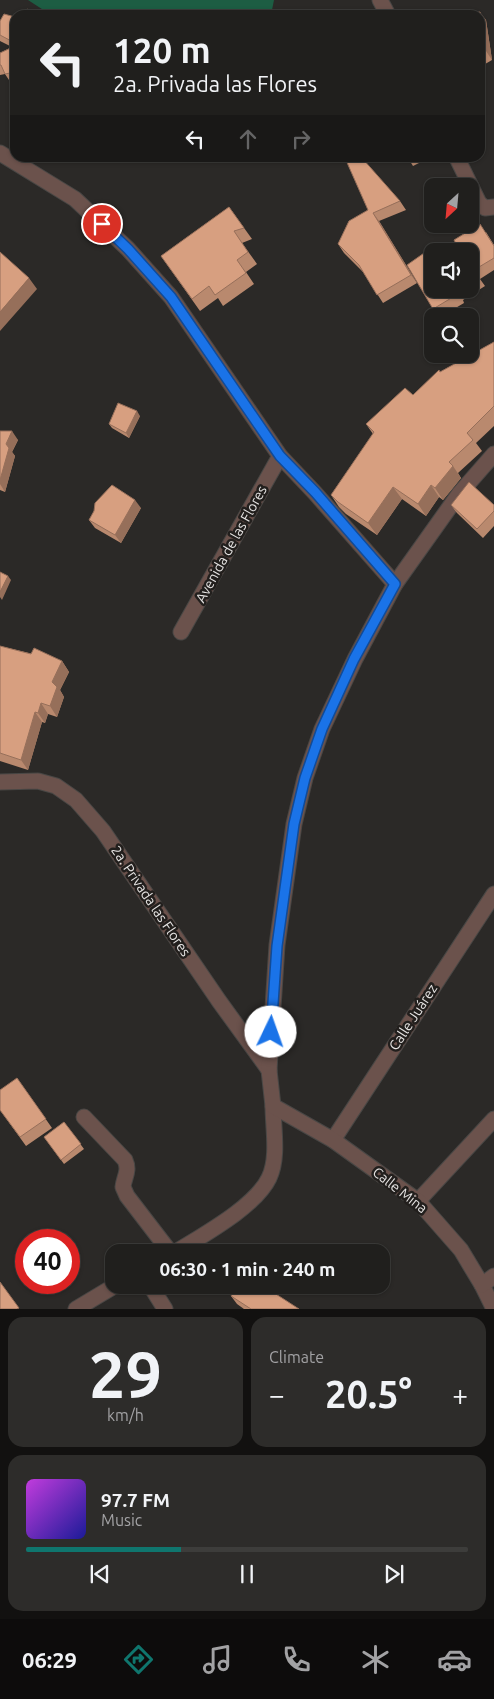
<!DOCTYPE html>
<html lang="en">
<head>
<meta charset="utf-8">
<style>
	:root { --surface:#201f1d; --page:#2d2c2a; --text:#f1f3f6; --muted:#a2a2a4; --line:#3d3d3b; --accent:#0f766e }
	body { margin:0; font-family:Ubuntu,sans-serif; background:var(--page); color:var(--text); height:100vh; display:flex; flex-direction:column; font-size:19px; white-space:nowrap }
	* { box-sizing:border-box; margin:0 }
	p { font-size:16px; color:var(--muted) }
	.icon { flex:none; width:28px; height:28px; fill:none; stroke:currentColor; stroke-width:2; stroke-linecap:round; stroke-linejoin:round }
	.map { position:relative; height:1309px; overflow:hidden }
	.panel { display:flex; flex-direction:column; gap:8px; padding:8px; background:#121110; flex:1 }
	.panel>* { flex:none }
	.banner { position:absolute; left:10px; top:10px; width:475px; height:152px; border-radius:15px; box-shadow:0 1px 4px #0004,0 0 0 1px var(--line); background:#201f1d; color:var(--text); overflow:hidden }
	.needle { width:32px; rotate:206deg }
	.controls { position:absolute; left:424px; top:178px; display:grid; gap:10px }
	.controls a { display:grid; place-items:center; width:55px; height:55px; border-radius:10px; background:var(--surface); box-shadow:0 1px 4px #0004,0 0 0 1px var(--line); font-size:25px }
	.speed { position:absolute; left:15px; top:1229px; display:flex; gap:10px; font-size:25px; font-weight:700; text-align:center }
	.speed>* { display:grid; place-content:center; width:65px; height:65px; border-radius:50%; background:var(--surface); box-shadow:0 1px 4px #0004,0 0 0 1px var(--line); line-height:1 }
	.speed .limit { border:8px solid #d22; background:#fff; color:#111 }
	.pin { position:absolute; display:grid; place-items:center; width:42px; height:42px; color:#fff; margin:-21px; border:2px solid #fff; border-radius:50%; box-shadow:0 1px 5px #0007 }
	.me { position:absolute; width:55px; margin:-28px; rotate:3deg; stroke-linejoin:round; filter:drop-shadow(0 0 4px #0008) }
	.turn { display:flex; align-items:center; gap:18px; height:105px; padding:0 20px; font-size:22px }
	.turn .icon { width:65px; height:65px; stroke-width:2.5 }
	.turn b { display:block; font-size:35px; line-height:42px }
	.lanes { display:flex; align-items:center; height:48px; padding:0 20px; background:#0003; justify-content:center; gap:25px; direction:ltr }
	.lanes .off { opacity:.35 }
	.big { font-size:38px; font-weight:700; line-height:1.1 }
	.panel .card { flex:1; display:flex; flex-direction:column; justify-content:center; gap:8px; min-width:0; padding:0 18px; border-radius:15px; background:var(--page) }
	.panel .dial { align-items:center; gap:0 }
	.dial b { font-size:65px; line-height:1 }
	.song { display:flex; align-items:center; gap:15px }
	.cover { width:60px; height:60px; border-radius:8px; background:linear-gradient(135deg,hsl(290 70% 55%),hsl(240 70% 35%)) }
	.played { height:5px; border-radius:2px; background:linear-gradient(90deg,var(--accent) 35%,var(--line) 35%) }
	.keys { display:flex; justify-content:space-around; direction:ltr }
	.heat { display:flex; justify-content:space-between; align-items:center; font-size:28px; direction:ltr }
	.panel .tiles { flex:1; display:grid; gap:8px; grid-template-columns:1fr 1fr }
	.card:last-child { grid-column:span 2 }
	.trip { position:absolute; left:105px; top:1244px; width:285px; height:50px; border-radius:15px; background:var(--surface); box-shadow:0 1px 4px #0004,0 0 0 1px var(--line); font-weight:700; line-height:50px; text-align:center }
	.dock { display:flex; height:80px; justify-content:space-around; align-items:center; background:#0d0c0c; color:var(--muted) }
	.dock .icon { width:35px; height:35px }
	.dock .active { color:var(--accent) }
	.dock b { font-size:22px; color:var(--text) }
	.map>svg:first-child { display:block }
	.forest { fill:#1d5d43 }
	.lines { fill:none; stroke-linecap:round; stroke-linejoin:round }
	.minor-casing { stroke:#494745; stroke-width:17 }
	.tertiary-casing { stroke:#494745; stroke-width:17 }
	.minor { stroke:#6b524c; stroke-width:15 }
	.tertiary { stroke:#6b524c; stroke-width:15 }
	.wall { fill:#b9896e }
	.shaded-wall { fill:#966f5a }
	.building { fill:#d79f80; stroke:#966f5a }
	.route-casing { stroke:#114b97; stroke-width:12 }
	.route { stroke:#1a73e8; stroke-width:9 }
	.labels { text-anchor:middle; stroke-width:5; stroke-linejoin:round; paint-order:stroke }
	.street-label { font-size:14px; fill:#e6e4e3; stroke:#221f1d }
</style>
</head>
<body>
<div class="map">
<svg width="494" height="1309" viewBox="0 0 494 1309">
	<rect width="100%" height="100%" fill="#2b2927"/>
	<path class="forest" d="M28 0H274L271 15H95L48 13Z"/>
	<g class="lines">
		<defs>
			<path id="minor" d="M380 0 388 15
				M0 153 75 199 128 249 171 297 280 456 315 493 395 584
				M457 158 479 203 485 208 494 207
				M181 632 280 456
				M0 782 38 781 56 786 76 800 103 831 219 1001 269 1070
				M84 1117 125 1160C130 1171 124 1177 123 1187L127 1196 170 1252
				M333 1140 494 894
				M418 1201 494 1119
				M176 1252C203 1235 255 1207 269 1178 279 1157 273 1128 273 1106
				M150 1285 165 1309
				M482 1285 494 1309
				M76 1309 116 1285"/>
			<path id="tertiary" d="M494 454 459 494 395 584 355 659 322 729 305 778 294 824 277 945 269 1070 273 1106 333 1140 418 1201 461 1250 482 1285 494 1276"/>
		</defs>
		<use href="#minor" class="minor-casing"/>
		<use href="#tertiary" class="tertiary-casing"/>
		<use href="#minor" class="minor"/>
		<use href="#tertiary" class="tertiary"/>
	</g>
	<path class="wall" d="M480 15 486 20 492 60 480 67Z
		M15 17V82L11 83 5 74 0 75V53L12 47 0 41V21Z
		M408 158H429L413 166Z
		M400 201 406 210 379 221 417 283 383 303 363 272 344 253 338 244 349 221Z
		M229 207 252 239 242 243 257 264 246 272 254 284 223 306 218 298 200 311 161 256Z
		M486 232 494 245V270L480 279 485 286 463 300 464 303 442 316H438L433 309 432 289H470V251Z
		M494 342V426L476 443 482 451 458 473 461 478 443 500 439 497 426 516 402 499 377 535 346 514 339 507 331 495 373 434 366 424 413 395 440 372Z
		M140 416 129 438 112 428 109 424Z
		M0 431 18 440 12 452 15 456 5 492 0 490Z
		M451 505H494V526L483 538 457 513Z
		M141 508 121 543 95 528 89 520 94 511Z
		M0 646 62 661 69 672 60 690 64 697 57 717 48 714 45 723 42 722 28 770 0 761Z
		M17 1078 52 1128 26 1146 0 1110Z
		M64 1122 84 1149 64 1164 44 1137Z
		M231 1296 299 1309H244L237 1304Z"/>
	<path class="shaded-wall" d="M480 12 486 20 492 60 486 51Z
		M373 213 379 221 417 283 411 275Z
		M29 278 37 289 0 331V312Z
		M137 411 140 416 129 438 126 433Z
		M12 431 18 440 12 452 15 456 5 492 0 484V480L6 444Z
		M453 466 461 478 443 500 435 488Z
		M431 485 439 497 426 516 418 504Z
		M393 487 402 499 377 535 368 523Z
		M135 500 141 508 121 543 115 535Z
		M8 576 11 580 2 600 0 597V592Z
		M62 661 69 672 60 690 64 697 57 717 50 706 52 682Z
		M41 703 48 714 45 723 38 713Z
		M35 712 42 722 28 770 21 760Z"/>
	<path class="building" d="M27 9 37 15H22Z
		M480 12 486 51 480 55V15H456Z
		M4 14 15 17V43L0 35V21Z
		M15 46V72L5 74 1 65H0V53Z
		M345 158H362L400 201 373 213 411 275 377 295 359 265 338 244 349 221 368 210Z
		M408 158H417L410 161Z
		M229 207 244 228 234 231 248 252 237 260 246 273 215 295 209 286 192 299 161 256Z
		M480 224 494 246V258L474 270 479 277 470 283V251H460L454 240Z
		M437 244 444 251H432V289H461L456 292 458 294 433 309 407 265Z
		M0 252 29 278 0 312Z
		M494 342V406L467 433 473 440 449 462 453 466 435 488 431 485 418 504 393 487 368 523 338 502 331 495 374 432 366 424 405 388 413 395 439 370 440 372Z
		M118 403 137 411 126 433 109 424Z
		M0 431H12L6 444 9 448 0 480Z
		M469 482 494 505V511L477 529 451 505Z
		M112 485 135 500 115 535 89 520 94 511 95 503Z
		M0 572 8 576 0 592Z
		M0 646 31 654 34 648 62 661 52 682 57 687 50 706 41 703 38 713 35 712 21 760 0 753Z
		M17 1078 46 1119 20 1137 0 1110V1090Z
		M64 1122 81 1144 61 1160 44 1137Z
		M0 1282 19 1308 17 1309H0Z
		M238 1285H262L299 1309H251L231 1296Z"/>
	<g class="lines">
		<defs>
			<path id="route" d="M102 224 128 249 171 297 280 456 315 492 395 584 354 659 322 729 305 778 294 824 277 946 271 1032"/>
		</defs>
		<use href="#route" class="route-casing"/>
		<use href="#route" class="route"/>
	</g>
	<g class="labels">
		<g class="street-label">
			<text transform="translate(231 544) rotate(-61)" y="5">Avenida de las Flores</text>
			<text transform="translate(151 901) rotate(56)" y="5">2a. Privada las Flores</text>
			<text transform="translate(413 1017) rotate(-57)" y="5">Calle Juárez</text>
			<text transform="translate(400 1190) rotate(38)" y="5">Calle Mina</text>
		</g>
	</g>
</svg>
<div class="controls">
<a><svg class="needle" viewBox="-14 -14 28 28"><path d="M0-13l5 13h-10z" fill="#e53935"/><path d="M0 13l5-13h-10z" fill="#a2a2a4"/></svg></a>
<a><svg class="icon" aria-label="sound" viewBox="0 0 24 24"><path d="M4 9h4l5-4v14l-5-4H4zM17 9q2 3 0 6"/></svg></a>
<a><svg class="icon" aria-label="search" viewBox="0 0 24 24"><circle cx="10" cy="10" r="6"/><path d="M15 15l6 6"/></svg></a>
</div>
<div class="speed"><div class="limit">40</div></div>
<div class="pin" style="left:102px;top:224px;background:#d93025"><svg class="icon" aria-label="arrive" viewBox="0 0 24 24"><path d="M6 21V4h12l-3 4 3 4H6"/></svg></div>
<svg class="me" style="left:271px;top:1032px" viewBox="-20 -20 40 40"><circle r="19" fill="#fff"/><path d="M0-13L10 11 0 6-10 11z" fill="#1a73e8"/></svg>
<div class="trip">06:30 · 1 min · 240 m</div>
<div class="banner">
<div class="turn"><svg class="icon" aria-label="left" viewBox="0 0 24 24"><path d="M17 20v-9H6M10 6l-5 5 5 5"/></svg><div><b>120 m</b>2a. Privada las Flores</div></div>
<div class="lanes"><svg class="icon" aria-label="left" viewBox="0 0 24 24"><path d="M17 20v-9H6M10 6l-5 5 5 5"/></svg><svg class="icon off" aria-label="ahead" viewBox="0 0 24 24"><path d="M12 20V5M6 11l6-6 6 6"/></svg><svg class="icon off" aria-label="right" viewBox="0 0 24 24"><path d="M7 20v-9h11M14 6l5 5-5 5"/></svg></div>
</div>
</div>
<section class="panel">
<div class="tiles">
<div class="card dial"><b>29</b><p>km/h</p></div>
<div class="card"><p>Climate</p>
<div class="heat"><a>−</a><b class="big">20.5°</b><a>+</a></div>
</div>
<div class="card">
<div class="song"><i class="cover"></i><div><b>97.7 FM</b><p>Music</p></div></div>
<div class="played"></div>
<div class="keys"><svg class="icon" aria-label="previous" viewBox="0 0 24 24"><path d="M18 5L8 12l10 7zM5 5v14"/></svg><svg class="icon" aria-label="pause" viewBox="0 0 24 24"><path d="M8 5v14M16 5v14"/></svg><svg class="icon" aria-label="next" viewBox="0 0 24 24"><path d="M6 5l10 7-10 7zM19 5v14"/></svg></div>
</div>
</div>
</section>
<nav class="dock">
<b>06:29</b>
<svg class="icon active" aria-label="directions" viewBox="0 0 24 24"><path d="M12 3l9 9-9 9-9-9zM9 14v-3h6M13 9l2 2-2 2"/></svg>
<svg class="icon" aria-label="music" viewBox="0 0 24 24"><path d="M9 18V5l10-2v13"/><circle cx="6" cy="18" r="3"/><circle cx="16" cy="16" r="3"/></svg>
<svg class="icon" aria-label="phone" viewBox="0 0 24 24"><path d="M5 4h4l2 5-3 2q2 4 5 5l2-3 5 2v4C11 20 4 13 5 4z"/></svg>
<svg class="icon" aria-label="climate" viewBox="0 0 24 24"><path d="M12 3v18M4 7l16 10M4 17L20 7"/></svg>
<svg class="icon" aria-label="car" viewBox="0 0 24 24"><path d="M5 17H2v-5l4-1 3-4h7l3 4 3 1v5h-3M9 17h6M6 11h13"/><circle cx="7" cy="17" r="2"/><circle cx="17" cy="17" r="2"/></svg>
</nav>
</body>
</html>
